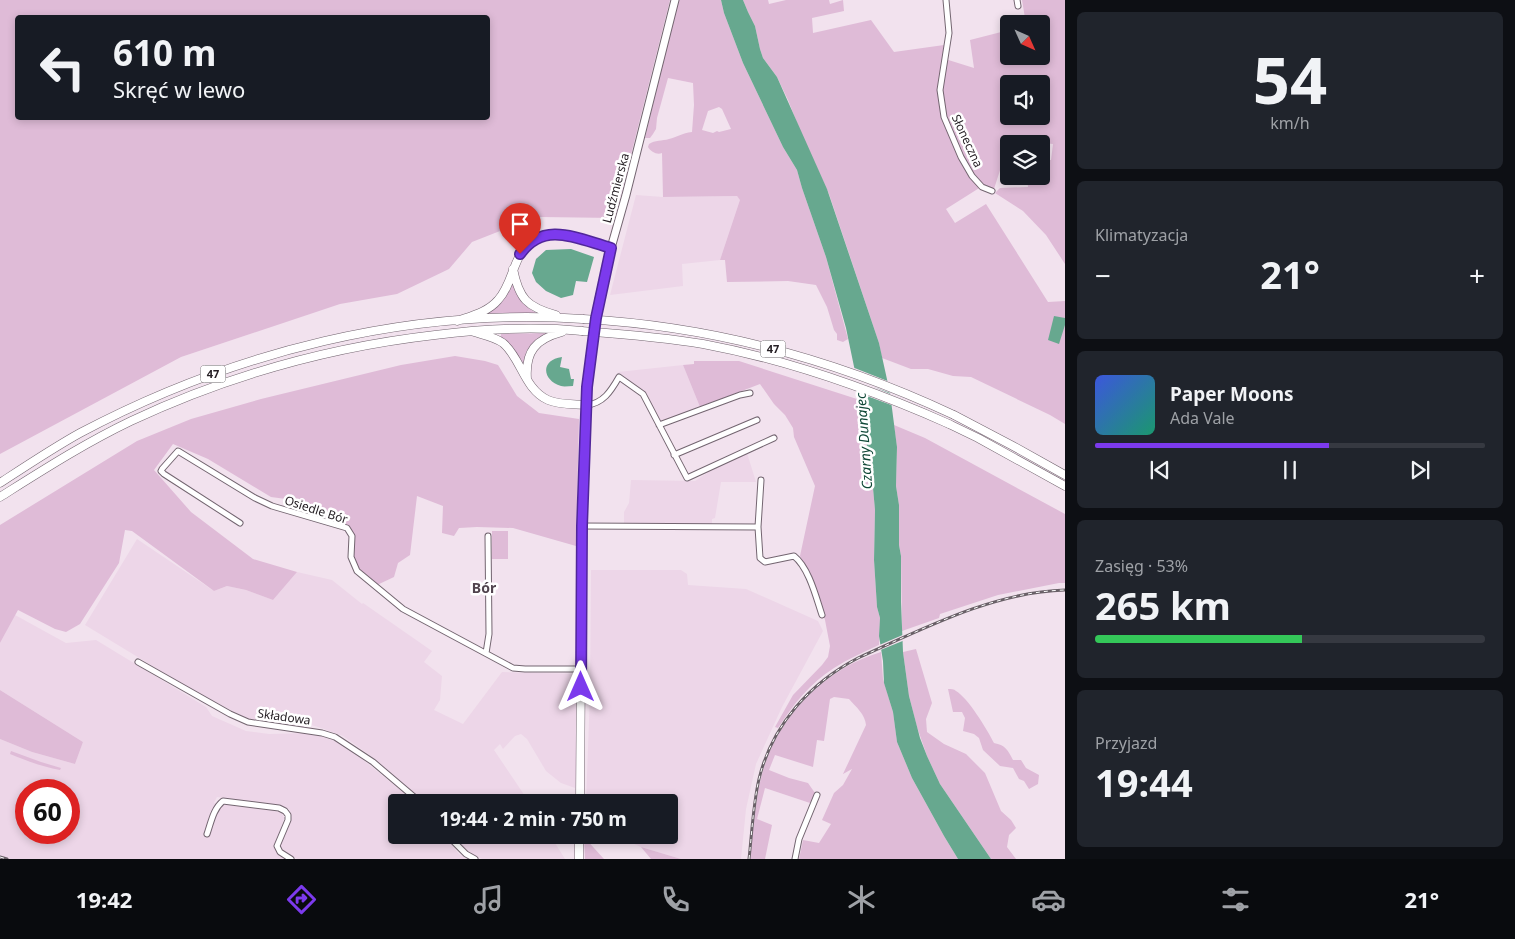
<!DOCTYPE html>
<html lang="pl">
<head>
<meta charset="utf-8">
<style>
	:root { --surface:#171b24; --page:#20242c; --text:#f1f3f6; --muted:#9ea1a6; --line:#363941; --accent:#7c3aed }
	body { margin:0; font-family:"Noto Sans",sans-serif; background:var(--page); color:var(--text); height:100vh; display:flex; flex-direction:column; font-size:19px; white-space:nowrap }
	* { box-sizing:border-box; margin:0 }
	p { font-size:16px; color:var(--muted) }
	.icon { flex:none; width:28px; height:28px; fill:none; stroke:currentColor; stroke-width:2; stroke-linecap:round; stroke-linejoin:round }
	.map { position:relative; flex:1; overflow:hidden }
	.details { display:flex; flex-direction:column; gap:12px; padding:12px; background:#0d0f14; width:450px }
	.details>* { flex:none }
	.guide { position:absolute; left:15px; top:15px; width:475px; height:105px; border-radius:5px; box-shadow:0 2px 8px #0003; background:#171b24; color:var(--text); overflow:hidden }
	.needle { width:32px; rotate:135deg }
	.controls { position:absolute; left:1000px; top:15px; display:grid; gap:10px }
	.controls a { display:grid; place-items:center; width:50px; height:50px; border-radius:5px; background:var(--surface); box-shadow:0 2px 8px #0003; font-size:25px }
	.speed { position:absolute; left:15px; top:779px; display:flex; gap:10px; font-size:25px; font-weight:700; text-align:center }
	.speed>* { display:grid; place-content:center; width:65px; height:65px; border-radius:50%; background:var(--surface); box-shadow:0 2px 8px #0003; line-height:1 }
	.speed .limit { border:8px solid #d22; background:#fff; color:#111 }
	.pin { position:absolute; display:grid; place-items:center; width:42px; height:42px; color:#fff; margin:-51px -21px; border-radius:50% 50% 50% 0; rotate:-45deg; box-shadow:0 0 5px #0007 }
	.pin .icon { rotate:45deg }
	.me { position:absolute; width:55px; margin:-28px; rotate:0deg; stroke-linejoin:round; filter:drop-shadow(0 0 4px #0008) }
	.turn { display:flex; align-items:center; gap:18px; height:105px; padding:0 15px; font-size:22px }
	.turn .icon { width:65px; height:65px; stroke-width:2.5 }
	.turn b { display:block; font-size:35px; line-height:42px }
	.big { font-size:38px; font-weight:700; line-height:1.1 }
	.details .card { flex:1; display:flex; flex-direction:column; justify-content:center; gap:8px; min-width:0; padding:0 18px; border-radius:8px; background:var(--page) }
	.details .dial { align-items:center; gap:0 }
	.dial b { font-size:65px; line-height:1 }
	.song { display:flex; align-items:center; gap:15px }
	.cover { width:60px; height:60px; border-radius:8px; background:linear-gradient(135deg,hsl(230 70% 55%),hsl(160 70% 35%)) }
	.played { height:5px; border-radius:2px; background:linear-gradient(90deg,var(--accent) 60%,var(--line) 60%) }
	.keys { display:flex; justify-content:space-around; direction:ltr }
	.heat { display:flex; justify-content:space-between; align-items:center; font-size:28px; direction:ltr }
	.charge { height:8px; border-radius:4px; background:linear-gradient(90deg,#34c759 53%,var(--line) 0) }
	.trip { position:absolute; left:388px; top:794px; width:290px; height:50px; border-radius:5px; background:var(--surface); box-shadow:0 2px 8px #0003; font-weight:700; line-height:50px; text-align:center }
	.menu { display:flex; height:80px; justify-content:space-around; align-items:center; background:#090b0e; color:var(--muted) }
	.menu .icon { width:35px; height:35px }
	.menu .selected { color:var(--accent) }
	.menu b { font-size:22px; color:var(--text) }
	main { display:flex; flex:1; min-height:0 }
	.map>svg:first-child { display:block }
	.built { fill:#edd6e8; fill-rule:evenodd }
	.green { fill:#dfbbd7; fill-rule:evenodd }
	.water { fill:#67a88f }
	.pier { fill:#f2e2ee }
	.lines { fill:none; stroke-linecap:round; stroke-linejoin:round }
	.street-casing { stroke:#736570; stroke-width:7 }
	.secondary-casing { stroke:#736570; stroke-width:9 }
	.primary-casing { stroke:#736570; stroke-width:9 }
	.street { stroke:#fff; stroke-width:5 }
	.secondary { stroke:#fff; stroke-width:7 }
	.primary { stroke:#fff; stroke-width:8 }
	.rail-casing { stroke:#696067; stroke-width:3 }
	.rail { stroke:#fff; stroke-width:1; stroke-dasharray:4; stroke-linecap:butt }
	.primary-bridge-casing { stroke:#736570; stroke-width:9; stroke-linecap:butt }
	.primary-bridge { stroke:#fff; stroke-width:8 }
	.route-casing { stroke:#51269a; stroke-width:12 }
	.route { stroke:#7c3aed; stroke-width:9 }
	.labels { text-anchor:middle; stroke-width:5; stroke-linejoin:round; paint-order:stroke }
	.shield { fill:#fff; stroke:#676366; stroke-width:1 }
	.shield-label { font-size:11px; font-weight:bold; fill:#262025 }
	.street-label { font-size:12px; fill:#262025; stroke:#fff }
	.water-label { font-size:14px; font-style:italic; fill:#104837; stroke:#fff }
	.neighbourhood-label { font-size:14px; font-weight:bold; fill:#51444e; stroke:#fff }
</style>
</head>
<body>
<main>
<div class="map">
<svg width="1065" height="859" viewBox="0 0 1065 859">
	<rect width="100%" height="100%" fill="#f2e2ee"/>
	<path class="built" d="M636 195 663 197 737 196 741 200 720 260 682 264 683 286 610 295Z
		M683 365 700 407 660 422 647 394 618 372Z
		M747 453 756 482H721L715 518 712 519V525L624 524V512L629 503 631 480 695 481 714 468Z
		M137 539 214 591 227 586 246 590 273 600 297 572 332 580 362 604 363 603 432 651 424 662 442 676 440 700 434 710 463 724 502 672 579 674 577 743 575 788 561 783 546 771 527 739 521 734 515 736 503 749 500 744 494 750 529 802H425L375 759 343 736 324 729 302 722 248 719 192 690 85 625Z
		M591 570H681L687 574 688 585 746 589 818 621 823 631 782 707 756 764 746 809 741 859H681L641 847 614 835H669V802H586L590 694Z
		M15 615 66 643 96 640 206 707 212 716 246 731 269 734 310 733 335 741 362 759 404 793 413 802H396V835H443L459 854 467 859H297L281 848 280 843 292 816 289 809 276 805 217 797 214 803 271 810 282 813 284 818 275 847 279 855 286 859H0V739L32 752 75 764 83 742 0 690V643ZM26 790H69V832H26Z
		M451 835H550L565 859H482L474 855 456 841Z"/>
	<path class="green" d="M0 0H670L615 218 541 217 500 231 472 242 449 269 397 294 340 304 181 357 0 454ZM18 18H488V118H18Z
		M678 0H721L724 13 743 63 783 147 797 170 802 188 826 257 848 339 843 342 837 340V334L834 330 827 307 816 285 788 281 727 282 725 260H720L740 200 737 196 663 197 662 153C657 155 651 152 648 147L649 144C655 140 662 141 669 139 677 137 682 133 692 132L694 105 693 83 668 78 657 118 656 129 653 134 650 138H645ZM719 107 722 109 731 129 719 132 717 131 713 133 702 130 708 111Z
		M743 0H768L769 4 786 0H829L830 4 843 0 844 11 812 18 813 33 871 20 894 52 944 45 942 58 974 68 970 40 1009 30V56H1041V24H1026L1022 0H1065V264L1046 235 1023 211 995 193 1000 188 1028 187 1027 176H1041V160H1051L1053 144 1013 140 1011 144H1009V150L1002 164 994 189 984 185 946 209 955 223 986 204 1048 302 1065 301V424L1050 415 971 377 953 376 928 369H911L882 358 879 343 829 194 802 135 788 100 777 77 763 58 760 49 755 26 748 12ZM1009 84H1041V116H1009Z
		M512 281C516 295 524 306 536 313L483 316 490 311Z
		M552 333 532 345 527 350 523 367C518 354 512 345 501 338V334Z
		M455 356 485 361 498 365 517 396 539 413 579 419 576 546 513 528 477 527 459 528 454 536 442 533 443 506 417 496 410 555 398 563 394 577 377 585C369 578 356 568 353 558 350 545 358 542 349 527L299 512 286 499 271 497 208 459 173 444 154 470 191 512 253 559 297 572 273 600 246 590 227 586 214 591 132 531 125 530 119 563 80 624 66 632 55 629 18 610 0 643V525L137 441 191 419 261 399 401 365Z
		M694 361H739L860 400 862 420 871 466 875 510 874 560 877 607 880 618 879 645C864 652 848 659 834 668 810 683 793 705 778 728L775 727 793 695 822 665 828 657 830 646 825 620 819 601 812 582 800 556 815 486 794 437 793 428 785 415 774 404 760 384 700 407 683 365 694 364Z
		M894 425 925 438 1065 514V583H1059L998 595 940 614 939 618 902 631 901 556 899 545V505L896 486 897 447Z
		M492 531H508V559H492Z
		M916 649 932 703 926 719 927 732 944 744 966 754 985 773 1001 811 1011 820 1016 828 1009 835 1007 847 1016 859H991L940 784 927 756 917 727 909 696 903 652Z
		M881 652 883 679 893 712 897 742 912 778 944 836 958 859H799L803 840 819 843 831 824 822 820 834 793 843 785 852 769 843 774 866 725C865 714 856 707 849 699L834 697 830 699 824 741 817 740 813 767 775 755 769 770 789 778 808 783 815 793 810 803 765 788 757 819 772 825 765 859H750C754 827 755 792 766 761 785 710 829 667 881 652Z
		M948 689C951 689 954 689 956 691 968 698 987 729 994 743 1005 745 1008 750 1013 760H1021L1026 768 1039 775 1038 784 1029 789 1024 781 1019 779 1013 768 1000 766 983 750 979 738 974 734 963 731 965 718 962 712H953Z
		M0 690 83 742 75 764 32 752 0 739Z
		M11 751 41 762 61 768 60 770C43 767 27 761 10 754Z
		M584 837 604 859H585Z
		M641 847 681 859H651Z"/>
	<path class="water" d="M721 0H743L748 12 755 26 760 49 763 58 777 77 827 189 879 343 890 393 897 447 896 486 899 505V545L901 556V602L903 652 909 696 920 738 927 756 940 784 991 859H958L944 836 912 778 897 742 893 712 884 683 883 661 879 636 880 618 877 607 874 560 875 510 871 466 862 420 857 381 846 328 826 257 802 188 797 170 783 147 743 63 724 13Z
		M571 249 594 257 587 282 576 281 573 295 561 298 546 291 536 282 532 273 536 259 546 250Z
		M1054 316 1065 318V325L1059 344 1048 340Z
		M562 357 560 367 569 369 571 379H574L573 386C569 386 564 387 561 386 542 380 540 360 562 357Z"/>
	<path class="pier" d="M852 367 890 382 893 394 874 387 893 395 894 406 856 392Z
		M905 634V640L878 651 877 646Z"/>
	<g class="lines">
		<defs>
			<path id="street" d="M946 0 949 33 940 90 944 117 961 157 972 176 982 187 992 191
				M1017 0 1018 6
				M586 405C603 404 611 391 619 377L643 394 687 478 774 438
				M659 425 740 395 750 393
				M674 455 757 420
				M761 480 758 527 760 558 765 562 794 556C809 568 816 597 822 615
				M240 523 164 474 161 471 162 469 178 451 255 498 272 506 347 528 352 536 351 557 357 571 403 609 513 668 525 669H581
				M582 526 758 527
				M486 653 489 634 488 536
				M138 662 230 714 248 722 322 733 335 737 373 762 420 802
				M207 834C211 823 213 809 223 801L279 808 285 811 288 815V820L277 846 280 852 291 859
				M447 835 466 854 475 859
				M795 859 799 839 817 795"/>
			<path id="secondary" d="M611 248 626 195 675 0"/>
			<path id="primary" d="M513 269C519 299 527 307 556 315
				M457 321C471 316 488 312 498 300 518 279 512 233 555 234 571 234 595 243 611 248L599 299 593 340 586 405 582 526 580 802
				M474 332C484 335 495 337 503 343 521 358 524 389 548 400 559 405 574 404 586 405
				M527 379C525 351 536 339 562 332
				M954 415 1013 446 1065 475
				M949 424 978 438 1065 486
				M0 483C26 466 53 448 80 433 233 352 410 307 583 319
				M0 497C43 470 85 443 131 421 227 376 330 347 435 335 483 329 533 326 582 331
				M579 835V859"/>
		</defs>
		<use href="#street" class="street-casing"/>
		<use href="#secondary" class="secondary-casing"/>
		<use href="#primary" class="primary-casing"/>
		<use href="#street" class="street"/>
		<use href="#secondary" class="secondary"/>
		<use href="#primary" class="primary"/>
		<defs>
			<path id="rail" d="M0 857 7 859
				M749 859C752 832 753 805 759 779 772 725 810 683 858 658 923 629 993 592 1065 590"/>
		</defs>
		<use href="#rail" class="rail-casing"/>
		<use href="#rail" class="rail"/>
		<defs>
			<path id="primary-bridge" d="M583 319C712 326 837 360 954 415
				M582 331C622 334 663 337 703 344 789 360 870 389 949 424"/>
		</defs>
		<use href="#primary-bridge" class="primary-bridge-casing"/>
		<use href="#primary-bridge" class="primary-bridge"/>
	</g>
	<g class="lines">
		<defs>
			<path id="route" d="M520 254C544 220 578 239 611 248L596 318 587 387 582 526 581 687"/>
		</defs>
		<use href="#route" class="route-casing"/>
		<use href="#route" class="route"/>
	</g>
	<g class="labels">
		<g class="shield">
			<rect x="760.5" y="340.5" width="25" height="17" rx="4"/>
			<rect x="200.5" y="365.5" width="25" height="17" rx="4"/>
		</g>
		<g class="shield-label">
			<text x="773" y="353">47</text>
			<text x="213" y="378">47</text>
		</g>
		<g class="street-label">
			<text transform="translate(967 141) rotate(65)" y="4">Słoneczna</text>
			<text transform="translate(616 188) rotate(-75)" y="4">Ludźmierska</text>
			<text transform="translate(316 510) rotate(18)" y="4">Osiedle Bór</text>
			<text transform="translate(284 717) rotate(8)" y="4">Składowa</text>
		</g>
		<g class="water-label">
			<text transform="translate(864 441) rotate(-94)" y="5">Czarny Dunajec</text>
		</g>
		<g class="neighbourhood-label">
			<text x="484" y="593">Bór</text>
		</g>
	</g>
</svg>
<div class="controls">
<a><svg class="needle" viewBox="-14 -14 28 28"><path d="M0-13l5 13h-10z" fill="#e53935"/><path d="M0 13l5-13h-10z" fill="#9ea1a6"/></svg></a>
<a><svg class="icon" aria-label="sound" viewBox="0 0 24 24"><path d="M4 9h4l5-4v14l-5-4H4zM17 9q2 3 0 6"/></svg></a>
<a><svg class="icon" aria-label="layers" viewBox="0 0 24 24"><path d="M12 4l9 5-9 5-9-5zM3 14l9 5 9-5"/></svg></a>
</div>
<div class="speed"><div class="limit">60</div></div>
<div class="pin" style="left:520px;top:254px;background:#d93025"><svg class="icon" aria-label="arrive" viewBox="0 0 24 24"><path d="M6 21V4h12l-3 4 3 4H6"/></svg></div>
<svg class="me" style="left:581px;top:687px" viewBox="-20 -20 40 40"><path d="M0-17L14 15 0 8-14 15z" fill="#7c3aed" stroke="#fff" stroke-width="4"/></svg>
<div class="trip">19:44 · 2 min · 750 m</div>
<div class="guide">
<div class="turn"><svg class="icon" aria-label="left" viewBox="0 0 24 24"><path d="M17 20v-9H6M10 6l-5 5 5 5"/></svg><div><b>610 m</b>Skręć w lewo</div></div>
</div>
</div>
<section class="details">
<div class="card dial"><b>54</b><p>km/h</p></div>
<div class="card"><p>Klimatyzacja</p>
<div class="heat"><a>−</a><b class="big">21°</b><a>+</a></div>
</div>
<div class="card">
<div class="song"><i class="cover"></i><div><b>Paper Moons</b><p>Ada Vale</p></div></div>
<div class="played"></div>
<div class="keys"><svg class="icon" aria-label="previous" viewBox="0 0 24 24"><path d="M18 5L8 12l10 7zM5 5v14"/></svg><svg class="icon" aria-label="pause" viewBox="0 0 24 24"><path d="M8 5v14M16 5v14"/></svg><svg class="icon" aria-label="next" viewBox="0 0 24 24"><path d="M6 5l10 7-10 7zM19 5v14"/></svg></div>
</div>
<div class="card"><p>Zasięg · 53%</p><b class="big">265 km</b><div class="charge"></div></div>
<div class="card"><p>Przyjazd</p><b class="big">19:44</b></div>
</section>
</main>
<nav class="menu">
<b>19:42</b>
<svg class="icon selected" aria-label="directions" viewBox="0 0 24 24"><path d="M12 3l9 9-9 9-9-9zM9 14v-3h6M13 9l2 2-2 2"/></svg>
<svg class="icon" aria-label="music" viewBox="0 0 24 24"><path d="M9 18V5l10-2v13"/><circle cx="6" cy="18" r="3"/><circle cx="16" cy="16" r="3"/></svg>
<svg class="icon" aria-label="phone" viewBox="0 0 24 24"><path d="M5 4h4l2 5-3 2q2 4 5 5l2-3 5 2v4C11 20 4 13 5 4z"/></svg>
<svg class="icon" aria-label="climate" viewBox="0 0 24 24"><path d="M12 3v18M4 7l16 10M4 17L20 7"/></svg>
<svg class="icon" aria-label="car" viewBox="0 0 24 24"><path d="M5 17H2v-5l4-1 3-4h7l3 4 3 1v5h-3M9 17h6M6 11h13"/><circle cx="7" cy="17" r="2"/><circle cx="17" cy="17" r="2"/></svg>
<svg class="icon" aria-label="filters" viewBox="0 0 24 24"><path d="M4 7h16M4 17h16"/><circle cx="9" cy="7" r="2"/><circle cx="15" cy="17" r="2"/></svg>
<b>21°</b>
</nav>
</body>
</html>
